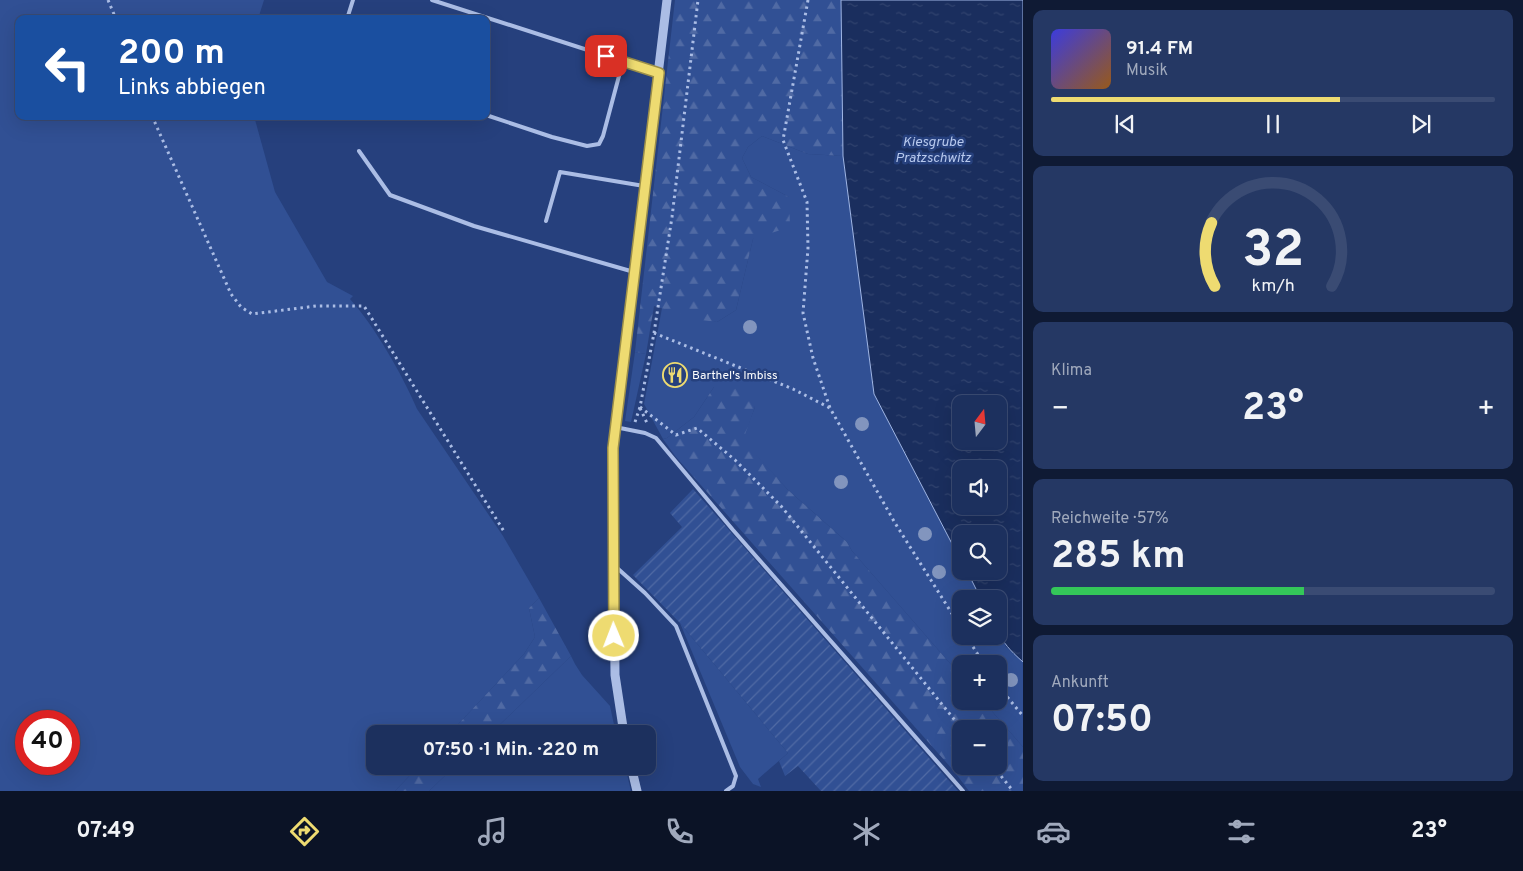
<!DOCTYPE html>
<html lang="de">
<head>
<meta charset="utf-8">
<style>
	:root { --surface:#1c305e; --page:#253864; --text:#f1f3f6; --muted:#a0a9bc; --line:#3a4b73; --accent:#eedb71 }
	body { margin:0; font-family:Overpass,sans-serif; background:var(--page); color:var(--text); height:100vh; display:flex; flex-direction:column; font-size:19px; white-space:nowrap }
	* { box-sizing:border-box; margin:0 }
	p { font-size:16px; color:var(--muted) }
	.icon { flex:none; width:28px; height:28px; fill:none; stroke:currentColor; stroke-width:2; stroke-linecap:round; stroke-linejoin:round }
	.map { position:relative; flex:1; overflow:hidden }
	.sheet { display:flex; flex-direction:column; gap:10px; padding:10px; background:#0f1a34; width:500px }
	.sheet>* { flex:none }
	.hud { position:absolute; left:15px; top:15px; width:475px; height:105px; border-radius:10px; box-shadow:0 5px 20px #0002,0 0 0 1px var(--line); background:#1a4fa0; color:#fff; overflow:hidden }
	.needle { width:32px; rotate:16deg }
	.controls { position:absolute; left:952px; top:395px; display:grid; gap:10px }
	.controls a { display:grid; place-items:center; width:55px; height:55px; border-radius:10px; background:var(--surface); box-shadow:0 5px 20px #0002,0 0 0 1px var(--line); font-size:25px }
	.speed { position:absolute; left:15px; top:710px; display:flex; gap:10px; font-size:25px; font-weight:700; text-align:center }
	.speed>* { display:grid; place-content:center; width:65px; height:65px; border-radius:50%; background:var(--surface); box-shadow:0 5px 20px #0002,0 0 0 1px var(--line); line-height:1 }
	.speed .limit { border:8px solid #d22; background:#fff; color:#111 }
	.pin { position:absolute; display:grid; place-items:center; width:42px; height:42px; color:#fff; margin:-21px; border-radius:10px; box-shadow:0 2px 8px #0006 }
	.me { position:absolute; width:55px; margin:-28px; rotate:359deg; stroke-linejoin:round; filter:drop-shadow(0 0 4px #0008) }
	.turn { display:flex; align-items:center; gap:18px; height:105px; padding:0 20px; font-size:22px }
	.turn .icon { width:65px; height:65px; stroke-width:2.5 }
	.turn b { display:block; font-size:35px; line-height:42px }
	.big { font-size:38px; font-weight:700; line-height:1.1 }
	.sheet .tile { flex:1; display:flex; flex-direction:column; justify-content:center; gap:8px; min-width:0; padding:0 18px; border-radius:10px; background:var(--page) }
	.sheet .dial { align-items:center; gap:0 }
	.dial svg { height:130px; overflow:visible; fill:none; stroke:var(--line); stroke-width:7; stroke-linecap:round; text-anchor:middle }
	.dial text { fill:var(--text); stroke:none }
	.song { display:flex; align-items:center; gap:15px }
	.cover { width:60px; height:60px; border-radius:8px; background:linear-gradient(135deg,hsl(240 70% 55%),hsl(30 70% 35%)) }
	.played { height:5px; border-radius:2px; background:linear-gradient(90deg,var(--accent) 65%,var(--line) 65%) }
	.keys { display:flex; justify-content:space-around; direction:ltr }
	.heat { display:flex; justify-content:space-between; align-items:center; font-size:28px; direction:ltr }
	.charge { height:8px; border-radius:4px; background:linear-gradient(90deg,#34c759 57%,var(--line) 0) }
	.trip { position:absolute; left:366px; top:725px; width:290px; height:50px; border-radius:10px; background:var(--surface); box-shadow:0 5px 20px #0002,0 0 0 1px var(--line); font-weight:700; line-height:50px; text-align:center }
	.dock { display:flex; height:80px; justify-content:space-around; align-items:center; background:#0b1326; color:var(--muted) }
	.dock .icon { width:35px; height:35px }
	.dock .current { color:var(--accent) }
	.dock b { font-size:22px; color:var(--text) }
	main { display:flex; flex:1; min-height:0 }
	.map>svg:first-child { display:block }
	.grass { fill:#315094; fill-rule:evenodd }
	.forest { fill:url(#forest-firs); fill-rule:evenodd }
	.garden { fill:url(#garden-furrows) }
	.water { fill:url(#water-ripples); stroke:#a0b6e5; fill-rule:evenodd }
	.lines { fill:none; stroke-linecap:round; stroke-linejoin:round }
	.path { stroke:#abbde5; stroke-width:3; stroke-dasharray:2.5 4; stroke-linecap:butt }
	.service { stroke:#abbde5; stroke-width:4 }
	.tertiary { stroke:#abbde5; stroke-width:9 }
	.tree { fill:#8295be }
	.route-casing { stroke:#9b8e49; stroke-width:12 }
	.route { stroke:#eedb71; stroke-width:9 }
	.labels { text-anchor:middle; stroke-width:5; stroke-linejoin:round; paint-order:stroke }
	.poi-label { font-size:12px; fill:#fff; stroke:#26407d; text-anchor:start }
	.water-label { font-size:14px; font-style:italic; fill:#b7c8ed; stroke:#26407d }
</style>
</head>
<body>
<main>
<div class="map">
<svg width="1023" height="791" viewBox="0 0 1023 791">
	<defs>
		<pattern id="forest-firs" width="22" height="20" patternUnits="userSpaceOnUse" patternTransform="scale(1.25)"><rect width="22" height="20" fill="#315094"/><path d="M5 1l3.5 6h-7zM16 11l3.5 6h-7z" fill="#506aa4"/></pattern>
		<pattern id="garden-furrows" width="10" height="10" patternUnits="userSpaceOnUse" patternTransform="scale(1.25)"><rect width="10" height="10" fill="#315094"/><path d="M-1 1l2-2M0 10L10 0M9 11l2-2" fill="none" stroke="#506aa4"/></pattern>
		<pattern id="water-ripples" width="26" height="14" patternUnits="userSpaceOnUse" patternTransform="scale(1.25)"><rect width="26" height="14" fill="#1a2e5e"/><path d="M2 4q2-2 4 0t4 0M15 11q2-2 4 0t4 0" fill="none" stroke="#31436e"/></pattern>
	</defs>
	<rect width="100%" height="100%" fill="#26407d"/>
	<path class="grass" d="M0 0H264L258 19H19V116H254L275 192 327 282 353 296 350 299C375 327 402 374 417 409L503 536 539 598 529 608 535 637 524 654 449 734H375V766H419L395 791H0ZM26 721H69V764H26Z
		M762 136 808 154 843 156 874 394 961 561V571H967L981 599H961V636H999V633L1006 647 1023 662V747L983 701H999V664H961V676L852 551 847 542 788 490 742 440 755 407 714 387 694 417 667 438 663 439 644 404 662 308 717 322 736 310 753 239 789 197 751 177 742 158 748 147Z
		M635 352 646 354 631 422 625 421Z
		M680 623 788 753 758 779 761 787 753 784 740 767Z
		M571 656 575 664 582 675 610 706 616 734H490Z
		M455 766H625L631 791H429Z"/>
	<path class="forest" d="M675 0H841L843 156 808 154 762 136 748 147 742 158 751 177 789 197 790 227 753 239 736 310 717 322 701 320 654 306 646 354 635 352Z
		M714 387 743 388 755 407 743 440 788 490 847 542 852 551 961 676V701H983L1023 747V791H969L953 770 676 457 663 439 667 438 694 417ZM961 729H999V766H961Z
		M539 598 571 656 490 734H449L524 654 535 637 529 608Z
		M419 766H455L429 791H395Z"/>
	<path class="garden" d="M693 489 958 791H821L798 766 785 776 779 761 788 753 680 623 633 575 682 527 670 513Z"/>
	<path class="water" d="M841 0H1023V662C995 637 999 634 999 599H981L967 571H999V534H961V561L874 394 843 156ZM961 404H999V441H961ZM961 469H999V506H961Z"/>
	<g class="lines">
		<path class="path" d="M108 0 116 19
			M808 0 783 140 807 202 808 248 803 313 813 358 830 408 895 523 961 628
			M152 116 231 294 241 307 252 314 316 306H364L505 533
			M654 333 793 389 830 408
			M640 407 676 435 697 428 735 460 781 506 962 729
			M640 408 647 423
			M635 422 640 407 654 333 672 217 698 0
			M966 636 984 664
			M999 687 1023 716
			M993 766 1013 791"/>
		<path class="service" d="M432 0 659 73
			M347 19 353 0
			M486 115 552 137 587 146 599 144 603 136 623 61
			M359 151 390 195 474 226 634 272
			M546 221 560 172 644 186
			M615 427 645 433 656 438 733 530 963 791
			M616 567 645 593 676 626 736 776 733 786 726 791"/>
		<path class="tertiary" d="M624 734 615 675 613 448 667 0
			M631 766 637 791"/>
	</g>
	<g class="tree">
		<circle cx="750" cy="327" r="7"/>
		<circle cx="862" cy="424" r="7"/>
		<circle cx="841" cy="482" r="7"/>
		<circle cx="925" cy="534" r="7"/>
		<circle cx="939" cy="572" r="7"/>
		<circle cx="1011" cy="680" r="7"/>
	</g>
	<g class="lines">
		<defs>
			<path id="route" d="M606 56 659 73 613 448 614 636"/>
		</defs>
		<use href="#route" class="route-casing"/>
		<use href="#route" class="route"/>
	</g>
	<defs>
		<symbol id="restaurant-ring" viewBox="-11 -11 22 22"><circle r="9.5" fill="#26407d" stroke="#eedb71" stroke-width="1.5"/><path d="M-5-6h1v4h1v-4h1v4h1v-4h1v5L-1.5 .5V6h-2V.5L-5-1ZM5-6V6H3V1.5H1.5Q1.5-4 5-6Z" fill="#eedb71"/></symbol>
	</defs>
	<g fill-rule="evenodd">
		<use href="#restaurant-ring" x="661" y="361" width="28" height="28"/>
	</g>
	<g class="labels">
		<g class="poi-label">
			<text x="692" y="379">Barthel's Imbiss</text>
		</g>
		<g class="water-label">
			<text x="933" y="146">Kiesgrube<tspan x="933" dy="16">Pratzschwitz</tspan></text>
		</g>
	</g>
</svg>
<div class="controls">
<a><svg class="needle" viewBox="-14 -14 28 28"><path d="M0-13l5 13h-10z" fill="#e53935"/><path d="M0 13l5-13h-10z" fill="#a0a9bc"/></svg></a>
<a><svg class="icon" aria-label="sound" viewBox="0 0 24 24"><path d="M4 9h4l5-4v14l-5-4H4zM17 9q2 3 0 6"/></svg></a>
<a><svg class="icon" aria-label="search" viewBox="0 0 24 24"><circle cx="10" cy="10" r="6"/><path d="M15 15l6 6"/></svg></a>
<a><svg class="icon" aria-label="layers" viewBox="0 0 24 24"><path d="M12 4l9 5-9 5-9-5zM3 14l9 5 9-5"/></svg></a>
<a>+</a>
<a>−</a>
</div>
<div class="speed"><div class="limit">40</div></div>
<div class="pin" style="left:606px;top:56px;background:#d93025"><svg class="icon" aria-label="arrive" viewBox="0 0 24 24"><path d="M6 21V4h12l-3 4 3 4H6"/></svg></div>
<svg class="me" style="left:614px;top:636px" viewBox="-20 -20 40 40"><circle r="17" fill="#eedb71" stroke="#fff" stroke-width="3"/><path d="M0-11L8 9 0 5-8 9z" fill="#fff"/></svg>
<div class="trip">07:50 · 1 Min. · 220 m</div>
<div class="hud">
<div class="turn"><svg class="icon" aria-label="left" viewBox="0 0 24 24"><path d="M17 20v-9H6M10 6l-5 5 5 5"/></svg><div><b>200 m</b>Links abbiegen</div></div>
</div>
</div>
<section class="sheet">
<div class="tile">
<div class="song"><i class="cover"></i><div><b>91.4 FM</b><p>Musik</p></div></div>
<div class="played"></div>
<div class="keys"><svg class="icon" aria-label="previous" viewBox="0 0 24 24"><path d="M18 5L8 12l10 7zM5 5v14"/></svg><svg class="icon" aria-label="pause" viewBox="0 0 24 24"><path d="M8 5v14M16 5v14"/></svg><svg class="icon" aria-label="next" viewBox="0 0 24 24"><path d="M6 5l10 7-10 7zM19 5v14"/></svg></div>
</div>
<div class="tile dial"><svg viewBox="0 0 100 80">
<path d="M14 69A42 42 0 1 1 86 69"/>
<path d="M14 69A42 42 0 0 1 12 30" stroke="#eedb71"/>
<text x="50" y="56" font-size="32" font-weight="700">32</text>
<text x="50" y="72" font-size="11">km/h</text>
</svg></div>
<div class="tile"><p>Klima</p>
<div class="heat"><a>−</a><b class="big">23°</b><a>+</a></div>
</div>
<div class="tile"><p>Reichweite · 57%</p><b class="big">285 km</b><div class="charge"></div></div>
<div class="tile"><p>Ankunft</p><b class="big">07:50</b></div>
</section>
</main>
<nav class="dock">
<b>07:49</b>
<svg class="icon current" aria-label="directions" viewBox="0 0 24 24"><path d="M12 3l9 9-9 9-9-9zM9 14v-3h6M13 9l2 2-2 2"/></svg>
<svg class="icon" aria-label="music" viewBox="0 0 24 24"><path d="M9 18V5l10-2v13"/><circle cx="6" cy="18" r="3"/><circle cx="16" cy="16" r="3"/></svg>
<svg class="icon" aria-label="phone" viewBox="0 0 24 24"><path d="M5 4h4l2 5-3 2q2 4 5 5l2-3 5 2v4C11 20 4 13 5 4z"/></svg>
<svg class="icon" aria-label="climate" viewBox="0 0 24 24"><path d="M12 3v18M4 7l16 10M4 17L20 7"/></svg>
<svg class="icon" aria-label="car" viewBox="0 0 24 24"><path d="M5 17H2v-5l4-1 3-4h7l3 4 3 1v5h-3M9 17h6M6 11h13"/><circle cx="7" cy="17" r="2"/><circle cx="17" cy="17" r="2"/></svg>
<svg class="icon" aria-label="filters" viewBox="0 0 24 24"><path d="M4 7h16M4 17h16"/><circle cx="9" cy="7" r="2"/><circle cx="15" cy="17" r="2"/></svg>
<b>23°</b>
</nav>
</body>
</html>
